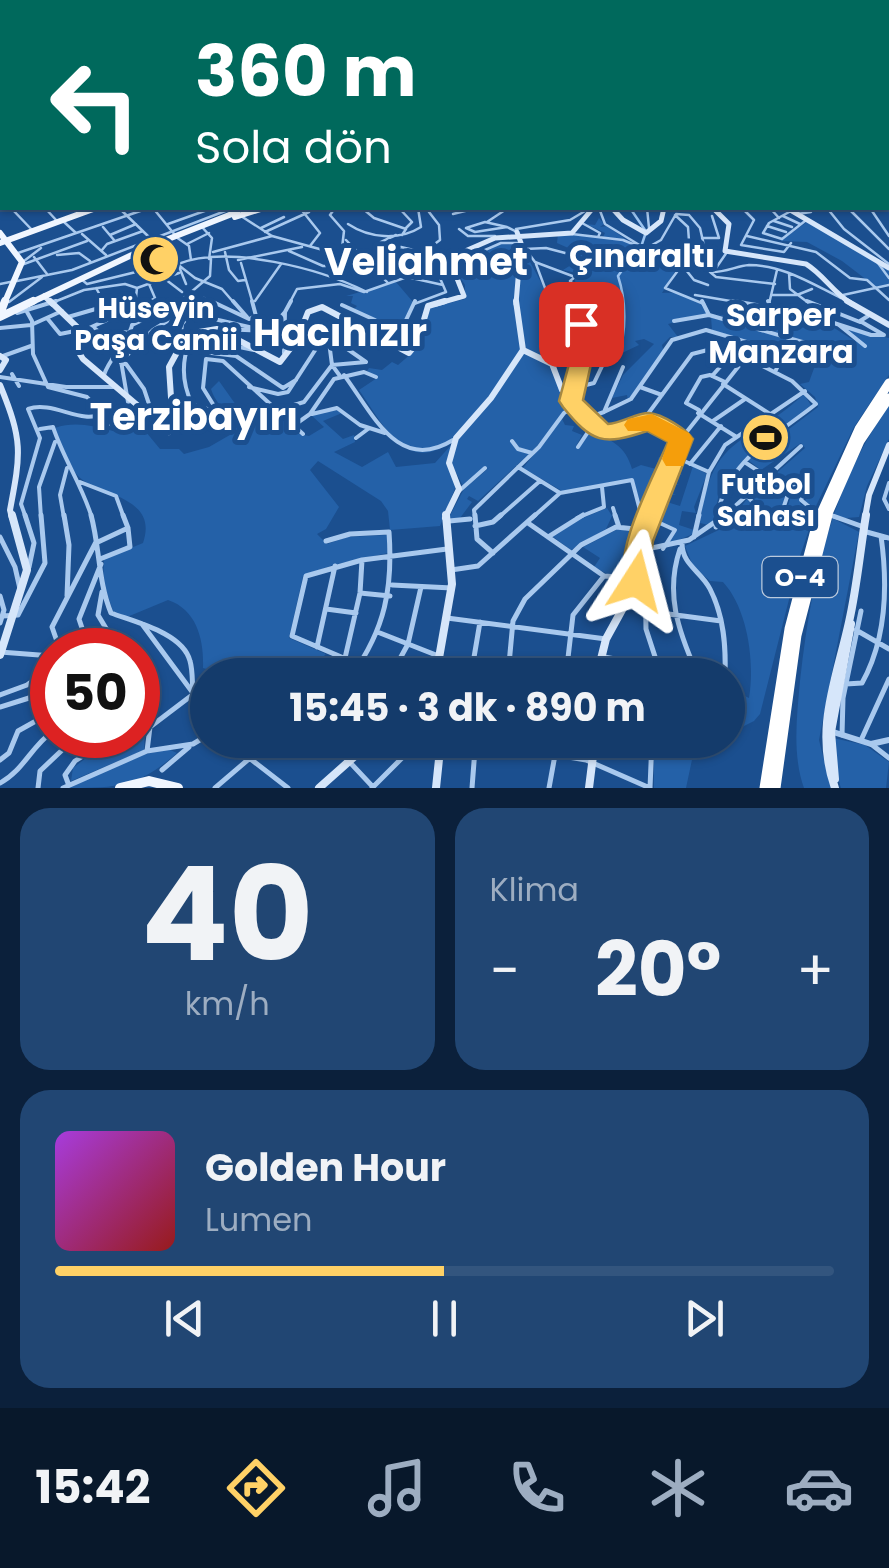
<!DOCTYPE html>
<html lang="tr">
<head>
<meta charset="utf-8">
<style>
	:root { --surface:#143b6b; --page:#214673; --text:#f1f3f6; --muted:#9dadc1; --line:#33557e; --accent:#ffd166 }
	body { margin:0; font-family:Poppins,sans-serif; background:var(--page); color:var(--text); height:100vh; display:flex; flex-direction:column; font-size:38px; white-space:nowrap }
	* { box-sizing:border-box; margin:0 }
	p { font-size:32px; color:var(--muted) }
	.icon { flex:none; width:55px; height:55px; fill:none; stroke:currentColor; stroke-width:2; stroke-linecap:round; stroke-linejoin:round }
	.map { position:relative; height:788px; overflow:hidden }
	.side { display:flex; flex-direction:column; gap:20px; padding:20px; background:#0b203b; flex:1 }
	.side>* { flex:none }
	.guide { position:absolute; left:0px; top:0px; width:890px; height:210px; box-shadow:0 2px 8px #0004,0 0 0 2px var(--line); background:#00695c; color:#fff; overflow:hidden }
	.speed { position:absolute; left:30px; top:628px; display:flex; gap:20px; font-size:50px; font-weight:700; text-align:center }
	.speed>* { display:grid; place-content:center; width:130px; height:130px; border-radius:50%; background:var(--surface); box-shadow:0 2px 8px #0004,0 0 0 2px var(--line); line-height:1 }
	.speed .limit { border:15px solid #d22; background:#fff; color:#111 }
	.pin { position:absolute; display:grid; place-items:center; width:85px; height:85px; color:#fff; margin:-42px; border-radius:20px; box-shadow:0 5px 15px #0006 }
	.me { position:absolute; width:110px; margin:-55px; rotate:9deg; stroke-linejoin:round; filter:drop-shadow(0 0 8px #0008) }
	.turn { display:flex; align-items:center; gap:35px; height:210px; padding:0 30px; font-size:45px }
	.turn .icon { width:130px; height:130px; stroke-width:2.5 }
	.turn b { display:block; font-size:70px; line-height:85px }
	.big { font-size:75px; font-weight:700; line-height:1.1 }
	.side .tile { flex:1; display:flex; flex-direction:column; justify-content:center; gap:15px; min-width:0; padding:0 35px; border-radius:30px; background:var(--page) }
	.side .dial { align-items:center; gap:0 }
	.dial b { font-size:130px; line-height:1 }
	.song { display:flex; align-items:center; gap:30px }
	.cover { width:120px; height:120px; border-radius:15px; background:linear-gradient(135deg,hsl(280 70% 55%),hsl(0 70% 35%)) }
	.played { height:10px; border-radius:5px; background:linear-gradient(90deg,var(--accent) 50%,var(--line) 50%) }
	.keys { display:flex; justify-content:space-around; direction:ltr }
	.heat { display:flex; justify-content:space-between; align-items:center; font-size:55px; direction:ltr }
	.side .tiles { flex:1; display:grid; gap:20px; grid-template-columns:1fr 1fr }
	.tile:last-child { grid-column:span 2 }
	.trip { position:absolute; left:190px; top:658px; width:555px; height:100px; border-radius:50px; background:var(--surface); box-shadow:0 2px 8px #0004,0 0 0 2px var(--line); font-weight:700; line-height:100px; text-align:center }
	.tab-bar { display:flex; height:160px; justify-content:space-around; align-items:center; background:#08182b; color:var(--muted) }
	.tab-bar .icon { width:70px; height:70px }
	.tab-bar .active { color:var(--accent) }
	.tab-bar b { font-size:45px; color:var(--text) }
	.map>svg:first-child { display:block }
	.green { fill:#2461a8 }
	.water { fill:#123a6d; stroke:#9cc4f0; stroke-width:2.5 }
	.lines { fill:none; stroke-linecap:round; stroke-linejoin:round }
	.stream { stroke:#9cc4f0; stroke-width:2.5 }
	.ferry { stroke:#b5d3f5; stroke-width:2.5; stroke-dasharray:8 6; stroke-linecap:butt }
	.pedestrian-far1 { stroke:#a9c9ee; stroke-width:2.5 }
	.pedestrian { stroke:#a9c9ee; stroke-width:4 }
	.minor-far2 { stroke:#a9c9ee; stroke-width:2.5 }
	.minor-far1 { stroke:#a9c9ee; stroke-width:4 }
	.minor { stroke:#a9c9ee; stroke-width:5 }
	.tertiary { stroke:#a9c9ee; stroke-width:6 }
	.secondary-far3 { stroke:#d6e6fa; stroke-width:4 }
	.secondary-far2 { stroke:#d6e6fa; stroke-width:5 }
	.secondary-far1 { stroke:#d6e6fa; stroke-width:6 }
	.secondary { stroke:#d6e6fa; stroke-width:8 }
	.primary-far2 { stroke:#f0f6ff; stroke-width:6 }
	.primary-far1 { stroke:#f0f6ff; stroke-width:8 }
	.primary { stroke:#f0f6ff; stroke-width:10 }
	.motorway-far1 { stroke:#fff; stroke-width:9 }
	.motorway { stroke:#fff; stroke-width:11 }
	.tram { stroke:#fff; stroke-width:2.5 }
	.rail-casing { stroke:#fff; stroke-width:5 }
	.rail { stroke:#1b4f8f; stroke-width:2.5; stroke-dasharray:5; stroke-linecap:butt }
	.route { fill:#ffd166; stroke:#a68842; stroke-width:2.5 }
	.slow { fill:#f59e0b }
	.labels { text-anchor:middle; stroke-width:10; stroke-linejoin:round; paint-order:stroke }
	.shield { fill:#1b4f8f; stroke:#bbcadd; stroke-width:2.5 }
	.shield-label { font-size:25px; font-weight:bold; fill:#fff }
	.poi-label { font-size:28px; font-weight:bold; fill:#fff; stroke:#1b4f8f }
	.quarter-label { font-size:32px; font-weight:bold; fill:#fff; stroke:#1b4f8f }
	.district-label { font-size:38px; font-weight:bold; fill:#fff; stroke:#1b4f8f }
</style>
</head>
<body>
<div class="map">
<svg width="889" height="788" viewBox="0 0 889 788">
	<rect width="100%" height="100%" fill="#1b4f8f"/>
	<path class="green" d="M599 218 604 224 600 227 607 226 639 249 661 252 660 263 679 265 662 293C681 292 699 295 707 314L668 324 678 337H670L662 345 664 353 628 400 627 395 612 398 623 375 654 344 644 339 635 341 639 345 620 354 600 350 596 355 582 353V327L601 309 576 289 575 279 581 274 563 270 571 265 575 251 557 243 558 234 603 237 605 233 586 224 595 225Z
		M807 222 884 267 889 271V284L876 287 842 261 807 242 780 241Z
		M501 244 521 245 550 299 546 323 557 357 552 370 571 405 532 452 520 448 513 439 516 449 529 454 478 501 469 496 467 499 472 502 460 518 448 519 464 489 490 467 463 486 451 463 454 439C407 478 384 425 359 390L377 378 367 371 369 368 382 370 392 362 398 365 412 353 423 336H427L429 329 424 328 429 308 465 299V285L450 261 461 263Z
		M396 282 413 302 398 334 391 337 378 321 354 309 357 306 351 303 353 296H346Z
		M753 307 820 319 858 343 843 328 889 338V375L854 427 815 508 805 501 811 487 804 479 787 486 781 514 764 511 751 495 805 448 801 443 761 470 748 460 818 407 815 397 800 384 809 382 820 352 806 341 716 314 735 318 749 314Z
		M711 317 784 337 787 343 784 350H776L712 330Z
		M219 381 241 412 259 425 274 413 299 434 309 436 324 427 311 415 338 410 342 413 323 421 343 439 354 435 355 442 334 452 362 467 388 452 396 467 435 463 452 444 446 463 456 486 440 526 390 530 388 511 381 501 318 461 310 470 339 507 326 529 317 534 327 544 347 537 387 535 388 553 333 565 303 576 289 638 326 654 305 675H276L266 662C247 670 223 675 203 668 204 642 198 610 168 600L127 617 113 611 103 581 104 559 143 543C159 496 99 496 79 477 66 464 60 445 55 428 75 421 93 426 113 431L124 420 141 426 160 449H179L184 454 209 447 235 432C232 414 216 406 211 389Z
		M804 394 812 407 744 459 719 492 713 526 700 523C711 432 749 446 804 394Z
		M889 405V439L867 486 859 517 834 519 859 532 819 740 831 788H804C792 755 797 715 800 681 811 581 831 488 889 405Z
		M562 419 565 425 574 426 572 431 582 435 576 446 591 429C611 442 625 444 632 469L641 465 656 469 659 457 666 458V472L649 514 644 512 632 479 562 491 523 468Z
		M677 463 688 465H679L677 472 682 475 676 474 673 482 679 485 673 484 670 492 676 495 669 494 667 502 680 506 693 466 707 474 694 507 696 513 682 511 679 525 694 530 693 534 667 545 676 531 659 522 649 533Z
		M799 484 804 487 800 504 815 512 800 556 760 714 754 721 728 734V688L749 698C755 663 748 609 723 582L710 581 693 566 685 546 725 527 747 499 763 516 784 519 793 489Z
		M607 508 612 516 606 529 571 550 552 536 566 525Z
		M618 529 639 533 632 576H611L594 567 600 558 583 547Z
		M138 731 145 732 144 750 71 781 73 768C92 754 112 735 138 735Z
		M833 738 865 745 889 762 886 788H841L835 770Z
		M654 740H715L693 755 686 788H654Z
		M168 749 177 753C138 788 115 788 64 788L146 754Z"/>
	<path class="water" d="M0 0H585L2 2 0 90Z"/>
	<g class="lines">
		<path class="stream" d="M740 0 746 2
			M630 208 645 230
			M642 244 645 235
			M618 354C627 332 626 300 618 276L635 252"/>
		<path class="ferry" d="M383 2 388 0"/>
		<path class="pedestrian-far1" d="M586 2 596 0
			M609 2 614 0
			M45 208 57 221
			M119 208 150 238
			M64 222 76 233
			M168 224 213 208
			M103 227 114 240
			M82 234 106 255
			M110 235 136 224
			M102 250 107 244 143 231
			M18 253 149 208
			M57 255 79 253 90 261
			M34 257 47 274
			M24 261 41 248
			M24 264 87 241
			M17 281 72 270 233 208
			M9 302 42 277"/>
		<path class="pedestrian" d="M651 519 675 530 663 549"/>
		<path class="minor-far2" d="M835 2 839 1
			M11 208 33 231
			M153 208 175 235
			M300 208 320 233 310 246
			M335 208 330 215 344 231 342 248 347 266
			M362 208 374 218 406 229 402 235
			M399 208 412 222 405 229
			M599 208 605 224 641 246
			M647 208 649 228
			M742 208 754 220 741 245 784 252 791 243
			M770 208 779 218
			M796 208 797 214 811 212 807 208
			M827 208 844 229 889 264
			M848 208 889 249
			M870 208 889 236
			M453 214 477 208
			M675 215 688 227 689 241 702 252 685 261 665 288 704 304
			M689 215 700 228 710 272
			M241 216 272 236 334 253 347 266
			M783 216 800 224
			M774 221 792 227
			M485 222 507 227 475 232 466 228Z
			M487 222 505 210 523 208
			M582 223 600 233 598 237
			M348 224C369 238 399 241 421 227L418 208
			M201 226 212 238 209 259
			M767 226 786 232
			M507 227 517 232
			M261 228 284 217
			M459 229 468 236H495
			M516 229 570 220 590 208
			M265 232 309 212
			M572 234 623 240 645 249
			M396 235 381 242 392 250 401 247 460 261 501 243H521L535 262 575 277 570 281 593 304
			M747 236 816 252 850 278 867 280 889 300
			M176 237 189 246 191 260
			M702 238H719L712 216
			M782 239 763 233 769 223 791 211
			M782 239 805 221
			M346 240 388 283
			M187 244 209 233
			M153 245 195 278 222 289 235 304
			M525 249 546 248 569 254
			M645 249 661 240 676 214 689 215
			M289 251 323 266H347
			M392 251 407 277
			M425 251 440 240 439 225 429 212 431 208
			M213 252 272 236
			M225 252 229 270 238 281 245 280
			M136 253 151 265
			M442 256 435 267 443 285
			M875 259 889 278
			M238 260 302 247
			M241 263 253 304
			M536 264 551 304
			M682 265 694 280 708 285
			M146 268 162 280
			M716 268 727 252
			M710 272C725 273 736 266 749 265 783 265 812 284 841 298
			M710 272 716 277 775 284
			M789 273 790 289 810 304
			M81 279 87 284 136 272 167 256
			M165 279 182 292
			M0 284 15 281
			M186 284 178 264C228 244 321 269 367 292
			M559 286 579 304
			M96 288 105 304
			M695 295 748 304
			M772 295H797L812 289
			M843 295 889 285
			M255 301 281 264
			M558 303 579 292
			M49 304 84 290 125 284 137 288 179 273
			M118 304 136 297 137 288
			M145 304 155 298 149 284
			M177 304 210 276 211 259
			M195 304 204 298 216 304
			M289 304 297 289 340 284 364 292 407 277 443 285
			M414 304 446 292 443 285
			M769 304 777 270"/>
		<path class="minor-far1" d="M104 301 113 317
			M211 301 249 319
			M233 301 247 317
			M551 301 548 326 558 359 554 367
			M576 301 592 315
			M702 301 709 315
			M733 301 803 313 871 335H884L860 321 868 316
			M768 301 771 308
			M807 301 860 322
			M342 305 375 320 390 339
			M552 305 588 318
			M107 308 125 301
			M17 313 56 301
			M192 314 267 331
			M68 317 106 306
			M47 318 60 334 75 331
			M249 319 256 316 252 301
			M674 321 709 315 813 345
			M839 325 865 346
			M93 327 109 340 123 332 131 333
			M0 328 31 325 62 311
			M222 329 267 331
			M269 330 285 312
			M84 331 95 340
			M80 332 150 301
			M198 334 204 352 236 356 283 388 296 380
			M328 334 332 365 340 376
			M336 334V341L366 362
			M200 339 189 343C181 364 182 383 192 404L210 410
			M200 339 254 350
			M390 339 398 337 415 301
			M180 342 182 324 199 303
			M284 353 285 312 291 301
			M3 356 31 346
			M121 363 126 364 144 389 153 416
			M332 365 366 362
			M775 372 791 338
			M12 374 19 386
			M104 375C108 360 130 338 132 325L181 301
			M344 375C373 414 398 474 453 440
			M712 376 734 351
			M0 377 66 387H113
			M723 384 773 416
			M249 387 278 394 288 392 325 335 394 349
			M578 387 594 383 604 362 600 354
			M640 387 662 395
			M572 399 580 364V326L598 309 590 301
			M128 402 121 361 153 330 199 301
			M699 410 686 403 701 377 710 375 725 382
			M604 412 631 399 672 340 706 330 784 353
			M267 413 304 402 332 365
			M698 413 735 436
			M312 414 337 408 360 425 385 433
			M100 417 115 427
			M590 417 604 412 623 367
			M713 421 745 399
			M642 422 692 354 739 342
			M293 426 310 414 334 379 364 372 376 377
			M40 429 53 427C64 460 82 485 92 518
			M229 430 203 388 206 359 223 361 303 434
			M356 438 368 429
			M681 439 746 357
			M512 441 518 449 532 453
			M578 447 592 426
			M675 457 709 472
			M746 463 763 474
			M690 464 721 426
			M518 467 560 493
			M80 482 116 496 124 518
			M889 483 884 499 889 509
			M459 491 485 468
			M746 495 763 513 780 518
			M613 508 616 518
			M833 516 838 518
			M26 518 21 504 40 438 28 409C53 400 83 426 102 413L87 397 48 387 33 354 32 321 27 312
			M41 518 39 487 55 442
			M64 518 60 495 67 468
			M475 518 474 510 539 447 564 413 575 406
			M498 518 540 481
			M532 518 560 493 632 480 641 514 650 518
			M577 518 604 507 602 487
			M698 518 709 472 725 445 805 391
			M717 518C725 462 774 437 816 404L792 381 723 346
			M722 518 801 446
			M780 518 791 485 805 481 808 484 801 500 812 509"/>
		<path class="minor" d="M25 515 34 543 29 567
			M64 515 69 545 67 596
			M91 515C100 548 98 582 111 613 135 622 183 633 190 661 193 671 192 683 193 693
			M123 515 128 528
			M475 515 477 539 493 553
			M615 515 619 527
			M644 515 650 518
			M771 515H781
			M833 516 861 526
			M449 521 470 519
			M528 523 604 576 632 578
			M475 526 493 522 501 515
			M716 527 718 515
			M863 531 889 538
			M0 537 15 567 20 589
			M548 537 583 515
			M694 537 699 515
			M326 541 350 534 389 532C393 588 385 629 352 675
			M98 542 128 528 130 547 100 559
			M682 543C682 565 701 571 710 589 724 616 726 646 725 675
			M680 549C665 593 678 630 696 671
			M451 570 478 566 535 515
			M392 585 452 588
			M102 592 98 615 119 650
			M360 593 390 596
			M0 596 4 610 0 623
			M326 609 356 613
			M646 611 721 621
			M3 616 18 615 45 563 41 515
			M447 618 606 639
			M142 624 193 693
			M856 630 889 649
			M380 633 436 655
			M317 647 335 566
			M60 650 52 627 96 542
			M99 650 83 631 79 619 101 564
			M0 652 52 656
			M604 657 705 675
			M345 658 360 593 362 560
			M360 665 292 636 306 576 362 560 447 549
			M509 667 568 675
			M219 675 264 665 273 675
			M391 675 408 644 421 587
			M471 675 480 622
			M508 675 513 621 525 599 581 545 616 527 644 530
			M566 675 573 615 604 576
			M661 675 646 629 645 570 638 551 689 540 725 515
			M846 684 862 683C887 638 888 586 881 536
			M728 686 740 692
			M0 695 27 685 52 667
			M0 707 29 698 52 679
			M138 728 150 727 208 683
			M842 735 843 698 861 611
			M862 738 889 679
			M226 740 288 788
			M284 740 301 750 316 740
			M329 740 373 787
			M871 744 889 758
			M147 751 150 727
			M0 760 9 753 18 731 52 712
			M162 770 189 747
			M0 783C23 771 31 747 52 732
			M68 783 65 775 75 761 116 735
			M38 788 40 771 78 735
			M63 788 147 751 193 744 208 735
			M215 788 271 740
			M372 788 414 746 441 743
			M472 788 475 749 486 743 586 760 650 788
			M549 788 555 755
			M650 788 652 740"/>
		<path class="tertiary" d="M830 731 871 744 889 740"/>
		<path class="secondary-far3" d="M629 2 636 0"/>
		<path class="secondary-far2" d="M612 208 623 220 646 233 661 221 664 208
			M713 208 729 224 725 251 806 264C824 275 833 293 852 304
			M787 208 889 268
			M44 296 52 304
			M436 304 464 296 449 258 495 238 572 233 593 208
			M516 304 521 243 517 232"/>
		<path class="secondary-far1" d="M50 301 77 327 78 351 83 359 169 432 173 428 169 367 187 334 217 329 280 362 297 340 308 312 322 307 409 353 417 343 428 306 445 301
			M847 301 889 325
			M523 350 552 364 562 390 600 432H617L649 422 681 439 649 518
			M0 356 6 360 0 370
			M0 385C23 441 21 452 10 510L12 518
			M445 518 459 489 449 463 456 438 491 398 523 350 516 301
			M865 518 869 495 889 445"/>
		<path class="secondary" d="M0 655 27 570 12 515
			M436 675 452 584 446 515
			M597 675 606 639 634 588 640 541 650 515
			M835 779 831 732 851 624
			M319 788 373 740
			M436 788 441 740
			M589 788 595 740
			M835 788C814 729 836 681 849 622 857 587 860 551 866 515"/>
		<path class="primary-far2" d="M235 217 264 208
			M0 233 22 262 4 304
			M0 243 96 208
			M28 304 153 245 237 212"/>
		<path class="primary-far1" d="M0 314 5 301
			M0 317 33 301"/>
		<path class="primary" d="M120 788 149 781 178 788"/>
		<path class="motorway-far1" d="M819 518 859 429 889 383
			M826 518 860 441 889 398"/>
		<path class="motorway" d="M765 788 790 629 820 515
			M775 788 796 635 827 515"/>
		<path class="tram" d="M674 2 691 0"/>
		<defs>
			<path id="rail" d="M667 2 683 0"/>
		</defs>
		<use href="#rail" class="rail-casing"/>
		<use href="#rail" class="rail"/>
	</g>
	<path class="route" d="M581 318 591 324V364L583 400 608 424C622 423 636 413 649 413 662 414 686 429 693 439L653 541 646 589 636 592 627 589C610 555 654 476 668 442L647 431C603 446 592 443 563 407L559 401 569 364 570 324Z"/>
	<path class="slow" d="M652 414 689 433 693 439 683 466H666L662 459 668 442 648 431H628L624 425 628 419Z"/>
	<defs>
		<symbol id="mosque-disc" viewBox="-11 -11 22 22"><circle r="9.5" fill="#ffd166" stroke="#1b4f8f"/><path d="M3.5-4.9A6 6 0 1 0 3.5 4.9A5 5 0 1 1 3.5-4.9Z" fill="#111"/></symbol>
		<symbol id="stadium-disc" viewBox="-11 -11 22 22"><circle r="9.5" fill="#ffd166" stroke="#1b4f8f"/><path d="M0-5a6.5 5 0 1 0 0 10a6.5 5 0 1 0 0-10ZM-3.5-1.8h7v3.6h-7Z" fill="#111"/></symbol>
	</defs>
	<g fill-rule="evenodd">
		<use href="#mosque-disc" x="128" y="232" width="55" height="55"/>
		<use href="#stadium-disc" x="738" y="410" width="55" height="55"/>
	</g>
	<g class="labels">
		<rect class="shield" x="762.5" y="557" width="75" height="40" rx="8"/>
		<g class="shield-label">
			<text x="800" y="586">O-4</text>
		</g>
		<g class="poi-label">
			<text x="156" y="318">Hüseyin<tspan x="156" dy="32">Paşa Camii</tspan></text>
			<text x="766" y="494">Futbol<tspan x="766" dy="32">Sahası</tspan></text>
		</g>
		<g class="quarter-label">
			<text x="642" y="267">Çınaraltı</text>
			<text x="781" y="326">Sarper<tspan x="781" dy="37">Manzara</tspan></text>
		</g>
		<g class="district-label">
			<text x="426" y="275">Veliahmet</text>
			<text x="340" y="346">Hacıhızır</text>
			<text x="194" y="430">Terzibayırı</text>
		</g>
	</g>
</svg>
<div class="speed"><div class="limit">50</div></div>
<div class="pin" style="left:581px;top:324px;background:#d93025"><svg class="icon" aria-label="arrive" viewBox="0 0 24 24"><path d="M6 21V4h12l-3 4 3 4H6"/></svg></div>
<svg class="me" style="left:636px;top:581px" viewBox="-20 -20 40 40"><path d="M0-17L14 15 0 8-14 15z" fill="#ffd166" stroke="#fff" stroke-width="4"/></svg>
<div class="trip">15:45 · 3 dk · 890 m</div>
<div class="guide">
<div class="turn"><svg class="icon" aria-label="left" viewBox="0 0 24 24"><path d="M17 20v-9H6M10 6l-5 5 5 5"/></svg><div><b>360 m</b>Sola dön</div></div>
</div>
</div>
<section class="side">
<div class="tiles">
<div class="tile dial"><b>40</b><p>km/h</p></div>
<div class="tile"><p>Klima</p>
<div class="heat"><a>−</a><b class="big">20°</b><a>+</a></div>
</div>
<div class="tile">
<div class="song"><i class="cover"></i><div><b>Golden Hour</b><p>Lumen</p></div></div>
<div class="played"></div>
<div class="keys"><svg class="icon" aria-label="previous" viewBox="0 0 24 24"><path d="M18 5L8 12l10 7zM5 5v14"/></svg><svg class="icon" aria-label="pause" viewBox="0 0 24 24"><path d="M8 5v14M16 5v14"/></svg><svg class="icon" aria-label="next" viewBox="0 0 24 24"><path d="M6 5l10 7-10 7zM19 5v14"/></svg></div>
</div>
</div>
</section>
<nav class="tab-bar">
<b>15:42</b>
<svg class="icon active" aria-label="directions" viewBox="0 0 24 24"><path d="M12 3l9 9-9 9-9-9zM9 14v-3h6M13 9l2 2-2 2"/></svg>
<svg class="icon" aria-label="music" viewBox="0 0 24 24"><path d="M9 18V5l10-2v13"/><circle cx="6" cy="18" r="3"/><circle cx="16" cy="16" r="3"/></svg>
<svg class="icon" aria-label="phone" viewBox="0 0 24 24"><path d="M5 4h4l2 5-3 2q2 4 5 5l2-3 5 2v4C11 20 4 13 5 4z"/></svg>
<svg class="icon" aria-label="climate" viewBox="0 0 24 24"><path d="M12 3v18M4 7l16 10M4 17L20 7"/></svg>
<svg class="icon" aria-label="car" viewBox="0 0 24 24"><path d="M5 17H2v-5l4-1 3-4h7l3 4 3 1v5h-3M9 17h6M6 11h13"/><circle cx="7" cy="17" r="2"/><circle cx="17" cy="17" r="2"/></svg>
</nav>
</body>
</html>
